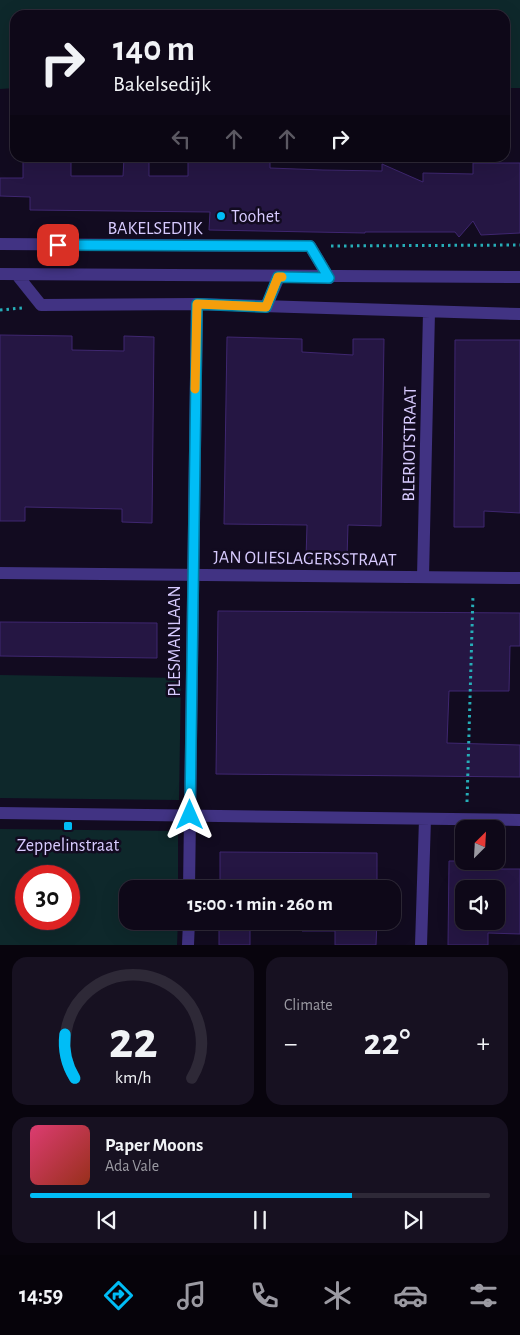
<!DOCTYPE html>
<html lang="en">
<head>
<meta charset="utf-8">
<style>
	:root { --surface:#0e0818; --page:#171121; --text:#f1f3f6; --muted:#9b9aa2; --line:#2e2937; --accent:#00bdf6 }
	body { margin:0; font-family:"Alegreya Sans",sans-serif; background:var(--page); color:var(--text); height:100vh; display:flex; flex-direction:column; font-size:19px; white-space:nowrap }
	* { box-sizing:border-box; margin:0 }
	p { font-size:16px; color:var(--muted) }
	.icon { flex:none; width:28px; height:28px; fill:none; stroke:currentColor; stroke-width:2; stroke-linecap:round; stroke-linejoin:round }
	.map { position:relative; height:945px; overflow:hidden }
	.panel { display:flex; flex-direction:column; gap:12px; padding:12px; background:#08040d; flex:1 }
	.panel>* { flex:none }
	.guide { position:absolute; left:10px; top:10px; width:500px; height:152px; border-radius:15px; box-shadow:0 5px 20px #0002,0 0 0 1px var(--line); background:#0e0818; color:var(--text); overflow:hidden }
	.needle { width:32px; rotate:24deg }
	.controls { position:absolute; left:455px; top:820px; display:grid; gap:10px }
	.controls a { display:grid; place-items:center; width:50px; height:50px; border-radius:10px; background:var(--surface); box-shadow:0 5px 20px #0002,0 0 0 1px var(--line); font-size:25px }
	.speed { position:absolute; left:15px; top:865px; display:flex; gap:10px; font-size:25px; font-weight:700; text-align:center }
	.speed>* { display:grid; place-content:center; width:65px; height:65px; border-radius:50%; background:var(--surface); box-shadow:0 5px 20px #0002,0 0 0 1px var(--line); line-height:1 }
	.speed .limit { border:8px solid #d22; background:#fff; color:#111 }
	.pin { position:absolute; display:grid; place-items:center; width:42px; height:42px; color:#fff; margin:-21px; border-radius:10px; box-shadow:0 2px 8px #0006 }
	.me { position:absolute; width:55px; margin:-28px; rotate:0deg; stroke-linejoin:round; filter:drop-shadow(0 0 4px #0008) }
	.turn { display:flex; align-items:center; gap:18px; height:105px; padding:0 20px; font-size:22px }
	.turn .icon { width:65px; height:65px; stroke-width:2.5 }
	.turn b { display:block; font-size:35px; line-height:42px }
	.lanes { display:flex; align-items:center; height:48px; padding:0 20px; background:#0003; justify-content:center; gap:25px; direction:ltr }
	.lanes .off { opacity:.35 }
	.big { font-size:38px; font-weight:700; line-height:1.1 }
	.panel .tile { flex:1; display:flex; flex-direction:column; justify-content:center; gap:8px; min-width:0; padding:0 18px; border-radius:15px; background:var(--page) }
	.panel .dial { align-items:center; gap:0 }
	.dial svg { height:130px; overflow:visible; fill:none; stroke:var(--line); stroke-width:7; stroke-linecap:round; text-anchor:middle }
	.dial text { fill:var(--text); stroke:none }
	.song { display:flex; align-items:center; gap:15px }
	.cover { width:60px; height:60px; border-radius:8px; background:linear-gradient(135deg,hsl(340 70% 55%),hsl(10 70% 35%)) }
	.played { height:5px; border-radius:2px; background:linear-gradient(90deg,var(--accent) 70%,var(--line) 70%) }
	.keys { display:flex; justify-content:space-around; direction:ltr }
	.heat { display:flex; justify-content:space-between; align-items:center; font-size:28px; direction:ltr }
	.panel .tiles { flex:1; display:grid; gap:12px; grid-template-columns:1fr 1fr }
	.tile:last-child { grid-column:span 2 }
	.trip { position:absolute; left:119px; top:880px; width:282px; height:50px; border-radius:15px; background:var(--surface); box-shadow:0 5px 20px #0002,0 0 0 1px var(--line); font-weight:700; line-height:50px; text-align:center }
	.dock { display:flex; height:80px; justify-content:space-around; align-items:center; background:#06030a; color:var(--muted) }
	.dock .icon { width:35px; height:35px }
	.dock .active { color:var(--accent) }
	.dock b { font-size:22px; color:var(--text) }
	.map>svg:first-child { display:block }
	.green { fill:#0e282b; fill-rule:evenodd }
	.building { fill:#251643; stroke:#3f2770; fill-rule:evenodd }
	.lines { fill:none; stroke-linecap:round; stroke-linejoin:round }
	.path { stroke:#26aeb8; stroke-width:3; stroke-dasharray:2.5 4; stroke-linecap:butt }
	.minor { stroke:#413383; stroke-width:12 }
	.route-casing { stroke:#007ba0; stroke-width:12 }
	.route { stroke:#00bdf6; stroke-width:9 }
	.slow { stroke:#f59e0b; stroke-width:9 }
	.poi-dot { fill:#00bdf6; stroke:#120b20; stroke-width:2 }
	.labels { text-anchor:middle; stroke-width:5; stroke-linejoin:round; paint-order:stroke }
	.poi-label { font-size:18px; fill:#d8cbff; stroke:#120b20; text-anchor:start }
	.street-label { font-size:18px; fill:#d8cbff; stroke:#120b20 }
</style>
</head>
<body>
<div class="map">
<svg width="520" height="945" viewBox="0 0 520 945">
	<rect width="100%" height="100%" fill="#120b20"/>
	<path class="green" d="M0 0H520V88H505V15H15V88L0 89Z
		M0 675 181 678 179 800 0 798Z
		M0 829 178 831V889H128V921H178L177 945H0ZM69 876V919H26V876Z"/>
	<path class="building" d="M23 158H71V176H123L124 158H149V176H188V158H270V168L323 170 382 171V164L423 182V173L473 174V163H520V233L481 235 473 221 459 237 455 232H365V233L209 230 210 212 30 210V197L0 196V178H23Z
		M0 335 72 336V350L124 351V336L154 337 152 523 122 522V509L25 507V521H0Z
		M227 337 302 339V352L353 355V339H384L381 526 348 525 347 558H306L307 525 224 524Z
		M455 340H520V513L484 511V527H454Z
		M218 611 520 613V646H510L509 691H449L447 743 520 745V777L216 774Z
		M0 622 157 623V658L0 656Z
		M220 852 377 853V889H303V885L250 884V889H220Z
		M449 861H480V869H520V934L488 933V945H448ZM464 889H496V921H464Z
		M219 921H250V945H219Z
		M302 921H377L376 945H335V931H302Z"/>
	<g class="lines">
		<path class="path" d="M331 246 520 245
			M0 310 22 308
			M467 802 473 595"/>
		<path class="minor" d="M0 244 310 246 329 278
			M0 274 520 277
			M17 275 41 305 197 304 520 314
			M266 307 279 277
			M0 573 520 578
			M423 577 429 312
			M0 813 520 820
			M189 889 197 304
			M188 945 189 921
			M421 945 425 819"/>
	</g>
	<g class="lines">
		<defs>
			<path id="route" d="M58 245 310 246 329 278 278 277 266 307 197 304 190 815"/>
		</defs>
		<use href="#route" class="route-casing"/>
		<use href="#route" class="route"/>
		<path class="slow" d="M195 389 197 304 266 307 278 277H282"/>
	</g>
	<g class="poi-dot">
		<circle cx="221" cy="216" r="5"/>
		<rect x="63" y="821" width="10" height="10" rx="2.5"/>
	</g>
	<g class="labels">
		<g class="poi-label">
			<text x="231" y="222">Toohet</text>
			<text x="68" y="851" text-anchor="middle">Zeppelinstraat</text>
		</g>
		<g class="street-label">
			<text x="155" y="234">BAKELSEDIJK</text>
			<text transform="translate(409 444) rotate(-89)" y="6">BLERIOTSTRAAT</text>
			<text transform="translate(305 558) rotate(1)" y="6">JAN OLIESLAGERSSTRAAT</text>
			<text transform="translate(174 641) rotate(-90)" y="6">PLESMANLAAN</text>
		</g>
	</g>
</svg>
<div class="controls">
<a><svg class="needle" viewBox="-14 -14 28 28"><path d="M0-13l5 13h-10z" fill="#e53935"/><path d="M0 13l5-13h-10z" fill="#9b9aa2"/></svg></a>
<a><svg class="icon" aria-label="sound" viewBox="0 0 24 24"><path d="M4 9h4l5-4v14l-5-4H4zM17 9q2 3 0 6"/></svg></a>
</div>
<div class="speed"><div class="limit">30</div></div>
<div class="pin" style="left:58px;top:245px;background:#d93025"><svg class="icon" aria-label="arrive" viewBox="0 0 24 24"><path d="M6 21V4h12l-3 4 3 4H6"/></svg></div>
<svg class="me" style="left:190px;top:815px" viewBox="-20 -20 40 40"><path d="M0-17L14 15 0 8-14 15z" fill="#00bdf6" stroke="#fff" stroke-width="4"/></svg>
<div class="trip">15:00 · 1 min · 260 m</div>
<div class="guide">
<div class="turn"><svg class="icon" aria-label="right" viewBox="0 0 24 24"><path d="M7 20v-9h11M14 6l5 5-5 5"/></svg><div><b>140 m</b>Bakelsedijk</div></div>
<div class="lanes"><svg class="icon off" aria-label="left" viewBox="0 0 24 24"><path d="M17 20v-9H6M10 6l-5 5 5 5"/></svg><svg class="icon off" aria-label="ahead" viewBox="0 0 24 24"><path d="M12 20V5M6 11l6-6 6 6"/></svg><svg class="icon off" aria-label="ahead" viewBox="0 0 24 24"><path d="M12 20V5M6 11l6-6 6 6"/></svg><svg class="icon" aria-label="right" viewBox="0 0 24 24"><path d="M7 20v-9h11M14 6l5 5-5 5"/></svg></div>
</div>
</div>
<section class="panel">
<div class="tiles">
<div class="tile dial"><svg viewBox="0 0 100 80">
<path d="M14 69A42 42 0 1 1 86 69"/>
<path d="M14 69A42 42 0 0 1 8 42" stroke="#00bdf6"/>
<text x="50" y="56" font-size="32" font-weight="700">22</text>
<text x="50" y="72" font-size="11">km/h</text>
</svg></div>
<div class="tile"><p>Climate</p>
<div class="heat"><a>−</a><b class="big">22°</b><a>+</a></div>
</div>
<div class="tile">
<div class="song"><i class="cover"></i><div><b>Paper Moons</b><p>Ada Vale</p></div></div>
<div class="played"></div>
<div class="keys"><svg class="icon" aria-label="previous" viewBox="0 0 24 24"><path d="M18 5L8 12l10 7zM5 5v14"/></svg><svg class="icon" aria-label="pause" viewBox="0 0 24 24"><path d="M8 5v14M16 5v14"/></svg><svg class="icon" aria-label="next" viewBox="0 0 24 24"><path d="M6 5l10 7-10 7zM19 5v14"/></svg></div>
</div>
</div>
</section>
<nav class="dock">
<b>14:59</b>
<svg class="icon active" aria-label="directions" viewBox="0 0 24 24"><path d="M12 3l9 9-9 9-9-9zM9 14v-3h6M13 9l2 2-2 2"/></svg>
<svg class="icon" aria-label="music" viewBox="0 0 24 24"><path d="M9 18V5l10-2v13"/><circle cx="6" cy="18" r="3"/><circle cx="16" cy="16" r="3"/></svg>
<svg class="icon" aria-label="phone" viewBox="0 0 24 24"><path d="M5 4h4l2 5-3 2q2 4 5 5l2-3 5 2v4C11 20 4 13 5 4z"/></svg>
<svg class="icon" aria-label="climate" viewBox="0 0 24 24"><path d="M12 3v18M4 7l16 10M4 17L20 7"/></svg>
<svg class="icon" aria-label="car" viewBox="0 0 24 24"><path d="M5 17H2v-5l4-1 3-4h7l3 4 3 1v5h-3M9 17h6M6 11h13"/><circle cx="7" cy="17" r="2"/><circle cx="17" cy="17" r="2"/></svg>
<svg class="icon" aria-label="filters" viewBox="0 0 24 24"><path d="M4 7h16M4 17h16"/><circle cx="9" cy="7" r="2"/><circle cx="15" cy="17" r="2"/></svg>
</nav>
</body>
</html>
